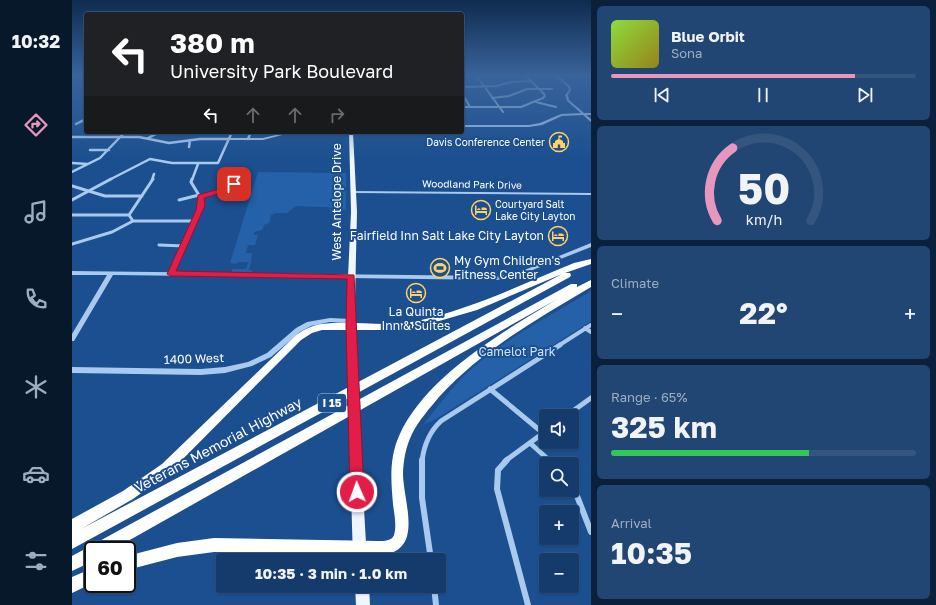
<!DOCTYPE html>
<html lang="en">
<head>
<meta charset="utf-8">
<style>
	:root { --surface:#143b6b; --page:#214673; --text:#f1f3f6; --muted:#9dadc1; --line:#33557e; --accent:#e797bd }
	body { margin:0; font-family:"Golos Text",sans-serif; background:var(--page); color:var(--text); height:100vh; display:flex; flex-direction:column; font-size:15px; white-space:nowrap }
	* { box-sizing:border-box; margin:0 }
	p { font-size:13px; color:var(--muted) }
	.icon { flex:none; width:22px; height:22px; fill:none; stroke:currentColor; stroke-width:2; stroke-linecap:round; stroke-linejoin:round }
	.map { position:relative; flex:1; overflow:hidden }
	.sheet { display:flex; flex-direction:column; gap:6px; padding:6px; background:#0b203b; width:345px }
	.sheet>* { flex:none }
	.guide { position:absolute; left:12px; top:12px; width:380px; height:122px; border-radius:4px; box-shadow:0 1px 3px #0004,0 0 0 1px var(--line); background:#202124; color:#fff; overflow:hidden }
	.controls { position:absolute; left:467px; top:409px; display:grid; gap:8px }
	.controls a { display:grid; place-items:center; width:40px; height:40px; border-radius:4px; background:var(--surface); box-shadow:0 1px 3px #0004,0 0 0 1px var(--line); font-size:20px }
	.speed { position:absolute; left:12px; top:541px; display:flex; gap:8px; font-size:20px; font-weight:700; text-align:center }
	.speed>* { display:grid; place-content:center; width:52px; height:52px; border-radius:50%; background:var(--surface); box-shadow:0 1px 3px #0004,0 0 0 1px var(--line); line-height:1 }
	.speed .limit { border:2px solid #111; border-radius:6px; background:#fff; color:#111 }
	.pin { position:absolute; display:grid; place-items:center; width:34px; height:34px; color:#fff; margin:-17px; border-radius:8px; box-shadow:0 2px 6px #0006 }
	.me { position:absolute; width:44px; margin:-22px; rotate:358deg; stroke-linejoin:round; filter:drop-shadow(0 0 3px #0008) }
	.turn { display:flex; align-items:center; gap:14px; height:84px; padding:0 20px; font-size:18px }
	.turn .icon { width:52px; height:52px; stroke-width:2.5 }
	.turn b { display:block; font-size:28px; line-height:34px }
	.lanes { display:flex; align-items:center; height:38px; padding:0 20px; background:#0003; justify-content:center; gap:20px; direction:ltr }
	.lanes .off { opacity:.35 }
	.big { font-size:30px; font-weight:700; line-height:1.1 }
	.sheet .tile { flex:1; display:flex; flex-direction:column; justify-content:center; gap:6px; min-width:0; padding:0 14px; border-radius:6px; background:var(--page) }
	.sheet .dial { align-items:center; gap:0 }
	.dial svg { height:104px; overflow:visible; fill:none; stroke:var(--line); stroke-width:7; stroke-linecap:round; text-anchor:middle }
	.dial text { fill:var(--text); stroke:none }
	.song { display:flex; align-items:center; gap:12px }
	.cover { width:48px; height:48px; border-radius:6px; background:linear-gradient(135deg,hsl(90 70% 55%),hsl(50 70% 35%)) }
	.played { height:4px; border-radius:2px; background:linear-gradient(90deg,var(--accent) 80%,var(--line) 80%) }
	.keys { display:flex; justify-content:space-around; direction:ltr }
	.heat { display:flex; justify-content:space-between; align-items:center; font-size:22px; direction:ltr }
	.charge { height:6px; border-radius:3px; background:linear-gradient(90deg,#34c759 65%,var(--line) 0) }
	.trip { position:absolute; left:144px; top:553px; width:230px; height:40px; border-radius:4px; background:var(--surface); box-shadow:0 1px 3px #0004,0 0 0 1px var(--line); font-weight:700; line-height:40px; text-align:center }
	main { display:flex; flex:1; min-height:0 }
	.dock { display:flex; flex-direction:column; width:72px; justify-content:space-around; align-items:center; background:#08182b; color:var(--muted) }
	.dock .icon { width:28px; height:28px }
	.dock .current { color:var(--accent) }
	.dock b { font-size:18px; color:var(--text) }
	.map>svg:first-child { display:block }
	.green { fill:#2461a8 }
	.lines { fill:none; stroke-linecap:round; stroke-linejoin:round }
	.minor-far5 { stroke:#a9c9ee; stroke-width:2 }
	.minor-far4 { stroke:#a9c9ee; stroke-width:2.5 }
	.minor-far3 { stroke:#a9c9ee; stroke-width:3 }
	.minor-far2 { stroke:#a9c9ee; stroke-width:4 }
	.minor-far1 { stroke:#a9c9ee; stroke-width:5 }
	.minor { stroke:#a9c9ee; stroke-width:6 }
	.tertiary { fill:#a9c9ee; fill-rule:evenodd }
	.primary { fill:#f0f6ff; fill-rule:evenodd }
	.motorway { fill:#fff; fill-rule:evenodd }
	.primary-bridge { stroke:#f0f6ff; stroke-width:10 }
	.route { fill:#e11d48; stroke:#92132f }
	.labels { text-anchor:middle; stroke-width:4; stroke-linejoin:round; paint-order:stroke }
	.far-poi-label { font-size:10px; fill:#fff; stroke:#1b4f8f; text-anchor:end }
	.far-street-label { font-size:10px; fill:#fff; stroke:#1b4f8f }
	.shield { fill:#1b4f8f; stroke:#bbcadd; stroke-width:1 }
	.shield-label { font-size:11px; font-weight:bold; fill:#fff }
	.street-label { font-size:12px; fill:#fff; stroke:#1b4f8f }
	.poi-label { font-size:12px; fill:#fff; stroke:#1b4f8f; text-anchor:end }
	.park-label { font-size:12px; fill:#cfe3fa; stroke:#1b4f8f }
	.near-street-label { font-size:14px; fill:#fff; stroke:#1b4f8f }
</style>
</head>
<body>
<main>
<nav class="dock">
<b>10:32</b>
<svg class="icon current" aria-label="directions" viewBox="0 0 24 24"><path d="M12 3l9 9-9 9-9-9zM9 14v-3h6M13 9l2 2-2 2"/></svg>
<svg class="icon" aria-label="music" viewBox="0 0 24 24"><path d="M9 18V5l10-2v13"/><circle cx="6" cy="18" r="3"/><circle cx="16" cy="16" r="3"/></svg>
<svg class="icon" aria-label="phone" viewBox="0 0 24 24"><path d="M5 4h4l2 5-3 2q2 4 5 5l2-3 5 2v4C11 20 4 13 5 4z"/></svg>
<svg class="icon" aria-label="climate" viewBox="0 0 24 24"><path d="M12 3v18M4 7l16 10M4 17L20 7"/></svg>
<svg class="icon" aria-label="car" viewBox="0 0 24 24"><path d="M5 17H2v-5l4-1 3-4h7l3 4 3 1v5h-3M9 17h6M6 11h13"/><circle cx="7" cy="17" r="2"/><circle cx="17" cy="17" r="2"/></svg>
<svg class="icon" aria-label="filters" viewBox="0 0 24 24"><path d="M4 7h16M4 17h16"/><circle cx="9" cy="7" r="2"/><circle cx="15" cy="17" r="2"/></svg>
</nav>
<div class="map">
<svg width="519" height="605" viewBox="0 0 519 605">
	<rect width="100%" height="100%" fill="#1b4f8f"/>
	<path class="green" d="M186 172 274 173V210L258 214V209L270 208 224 206 215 213H204L199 215 197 223 192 225 190 230 182 232V235H186L183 245H176L174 253H180L179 263H177H179L177 270H180V272H160V269H174L177 260 175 262H165V264L158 263Z
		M519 291V321L364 419 351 425C368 404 384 381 405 364 440 335 481 314 519 291Z"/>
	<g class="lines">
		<path class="minor-far5" d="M404 75 431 112
			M390 87 424 86 439 82 460 81
			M390 93 398 107
			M420 98 437 96 455 89H480
			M464 102 484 107
			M390 107H449L471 98 473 96 472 94 453 75
			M8 122 14 119"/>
		<path class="minor-far4" d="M4 124 10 121
			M0 137H67L97 143 128 139H157
			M76 138 88 132
			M176 139 179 132
			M117 147 118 140
			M18 150H37
			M0 163 16 164
			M0 172 28 158 53 132
			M37 180 78 159 100 163H146L160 132
			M80 180 82 174
			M120 180 126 164"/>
		<path class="minor-far3" d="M0 186 33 196H70
			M128 197 157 188 161 186 162 180
			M0 200 39 179
			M107 200 127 195
			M0 215H57
			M61 221 57 215 81 179
			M0 244 40 232 61 221H123
			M87 245 112 246
			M108 254 129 205 128 197 119 182 120 179"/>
		<path class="minor-far2" d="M99 274 108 253
			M513 328 519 332
			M486 346 519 325"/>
		<path class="minor-far1" d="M418 389 471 433
			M494 416 519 398
			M458 443 478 461
			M350 461C352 445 357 432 369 421L488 345
			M433 461 474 431"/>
		<path class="minor" d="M350 460V498L359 560
			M435 460 426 470 425 489 456 605
			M477 460 482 464
			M500 483 519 532
			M362 586 364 605"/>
		<path class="tertiary" d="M482 75H485L498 86 499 90 496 95 497 100 512 113H519V115H514L519 119V122L511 115 490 116 470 125 457 127H390V125H457L468 123 489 114 509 113 495 101 493 95 497 90 496 87Z
			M216 132H222L191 140H157L155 139 157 138H191Z
			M279 191 519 193V195L281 193H279Z
			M519 243V247L448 275 425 280 41 275 2 341H0V334L35 275H0V271L425 276 445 273Z
			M258 318 279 319 282 321 279 323 258 322 239 326 228 332 199 357 180 366 153 373 129 375 0 373V367L129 369 153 367 176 362 195 353 224 328 235 322Z"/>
		<path class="primary" d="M277 132H281L285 212 283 299 286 370 284 372 281 373 278 372 276 370 275 299 279 212Z
			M282 419 286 420 287 423 295 560H281L277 423 278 420Z
			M283 586H297L298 605H284Z"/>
		<path class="motorway" d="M519 259V264L493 273H498L499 275 498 277 0 549V534L3 533 0 534V519L51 491 90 464 223 336C231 330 240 325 250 324 281 320 314 328 345 321 399 309 451 284 502 263ZM490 274 9 529 61 499 98 472 229 340 240 333 250 330H323L343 328 405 310Z
			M519 280V287C465 319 410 350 367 397 358 408 347 420 340 434 334 446 331 461 331 475 332 504 353 554 306 555L142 552 105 557 55 570V556L105 543 142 538 306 541C312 541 320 541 322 535 325 526 322 513 321 504 319 480 317 459 327 436 353 376 435 329 489 297L40 550H21V561L0 571V556L499 284H505V287Z
			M21 568V583L0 593V577Z"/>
		<path class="primary-bridge" d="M281 370 282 423"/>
	</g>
	<linearGradient id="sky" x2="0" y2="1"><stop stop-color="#0f2b4f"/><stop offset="0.47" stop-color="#39639b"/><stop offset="1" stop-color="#39639b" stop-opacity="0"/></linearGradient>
	<rect width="519" height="160" fill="url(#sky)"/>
	<path class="route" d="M160 182 166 184 159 190 132 198 133 205 131 210 104 271 282 275 292 492 290 497 285 499 280 497 278 492 274 327 275 279 99 276 95 274 124 210 126 195 154 187Z"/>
	<defs>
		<symbol id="civic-ring" viewBox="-11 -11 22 22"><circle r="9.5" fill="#1b4f8f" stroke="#ffd166" stroke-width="1.5"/><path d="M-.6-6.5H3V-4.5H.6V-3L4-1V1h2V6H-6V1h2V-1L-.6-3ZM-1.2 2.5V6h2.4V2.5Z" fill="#ffd166"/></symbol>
		<symbol id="hotel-ring" viewBox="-11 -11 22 22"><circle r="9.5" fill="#1b4f8f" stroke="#ffd166" stroke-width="1.5"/><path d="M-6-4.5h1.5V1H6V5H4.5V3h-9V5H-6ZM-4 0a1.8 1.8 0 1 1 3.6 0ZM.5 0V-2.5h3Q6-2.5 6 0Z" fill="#ffd166"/></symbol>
		<symbol id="stadium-ring" viewBox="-11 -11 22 22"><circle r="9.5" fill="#1b4f8f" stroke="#ffd166" stroke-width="1.5"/><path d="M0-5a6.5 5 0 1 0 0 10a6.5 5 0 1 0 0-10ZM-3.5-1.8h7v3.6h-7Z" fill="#ffd166"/></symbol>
	</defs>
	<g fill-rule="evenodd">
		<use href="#civic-ring" x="476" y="131" width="22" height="22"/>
		<use href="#hotel-ring" x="398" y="199" width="22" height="22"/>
		<use href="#hotel-ring" x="475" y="225" width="22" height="22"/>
		<use href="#stadium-ring" x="357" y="257" width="22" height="22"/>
		<use href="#hotel-ring" x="333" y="282" width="22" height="22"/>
	</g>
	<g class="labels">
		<g class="far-poi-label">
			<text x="473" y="146">Davis Conference Center</text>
			<text x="423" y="208" text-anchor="start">Courtyard Salt<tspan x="423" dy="12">Lake City Layton</tspan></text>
		</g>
		<g class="far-street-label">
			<text transform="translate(400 184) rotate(1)" y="4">Woodland Park Drive</text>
		</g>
		<rect class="shield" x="246" y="394" width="28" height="18" rx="3"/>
		<g class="shield-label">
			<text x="260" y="407">I 15</text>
		</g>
		<g class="street-label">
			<text transform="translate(265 202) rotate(-90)" y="4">West Antelope Drive</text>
			<text transform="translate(122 359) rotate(-2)" y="4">1400 West</text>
		</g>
		<g class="poi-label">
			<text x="472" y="240">Fairfield Inn Salt Lake City Layton</text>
			<text x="382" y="265" text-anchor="start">My Gym Children's<tspan x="382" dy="14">Fitness Center</tspan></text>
			<text x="344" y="316" text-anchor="middle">La Quinta<tspan x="344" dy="14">Inn &amp; Suites</tspan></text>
		</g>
		<g class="park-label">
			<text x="445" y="356">Camelot Park</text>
		</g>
		<g class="near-street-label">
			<text transform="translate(146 445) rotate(-28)" y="5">Veterans Memorial Highway</text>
		</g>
	</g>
</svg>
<div class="controls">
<a><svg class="icon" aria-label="sound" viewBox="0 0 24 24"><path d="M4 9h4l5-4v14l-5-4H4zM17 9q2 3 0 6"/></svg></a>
<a><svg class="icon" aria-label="search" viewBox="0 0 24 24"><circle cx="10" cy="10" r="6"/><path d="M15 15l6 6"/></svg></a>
<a>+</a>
<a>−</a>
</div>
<div class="speed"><div class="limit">60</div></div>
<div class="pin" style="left:162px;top:184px;background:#d93025"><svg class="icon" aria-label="arrive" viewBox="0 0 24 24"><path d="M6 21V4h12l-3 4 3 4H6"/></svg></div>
<svg class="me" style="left:285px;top:492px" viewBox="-20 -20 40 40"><circle r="17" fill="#e11d48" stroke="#fff" stroke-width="3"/><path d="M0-11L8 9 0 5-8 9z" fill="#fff"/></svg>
<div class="trip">10:35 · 3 min · 1.0 km</div>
<div class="guide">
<div class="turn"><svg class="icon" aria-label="left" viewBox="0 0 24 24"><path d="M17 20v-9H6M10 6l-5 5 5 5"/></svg><div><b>380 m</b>University Park Boulevard</div></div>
<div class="lanes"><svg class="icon" aria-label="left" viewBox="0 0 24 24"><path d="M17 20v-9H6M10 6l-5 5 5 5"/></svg><svg class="icon off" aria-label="ahead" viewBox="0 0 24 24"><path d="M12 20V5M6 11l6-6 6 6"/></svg><svg class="icon off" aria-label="ahead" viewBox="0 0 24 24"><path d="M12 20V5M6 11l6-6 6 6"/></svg><svg class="icon off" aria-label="right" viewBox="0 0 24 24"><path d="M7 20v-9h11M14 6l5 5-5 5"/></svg></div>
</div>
</div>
<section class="sheet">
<div class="tile">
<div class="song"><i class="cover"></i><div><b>Blue Orbit</b><p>Sona</p></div></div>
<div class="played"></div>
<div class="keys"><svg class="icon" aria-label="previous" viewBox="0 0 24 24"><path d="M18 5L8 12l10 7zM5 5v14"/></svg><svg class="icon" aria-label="pause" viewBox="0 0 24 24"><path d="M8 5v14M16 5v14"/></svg><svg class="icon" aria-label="next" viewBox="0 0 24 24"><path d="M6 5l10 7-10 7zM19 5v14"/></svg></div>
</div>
<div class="tile dial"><svg viewBox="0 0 100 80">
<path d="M14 69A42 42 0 1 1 86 69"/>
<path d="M14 69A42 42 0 0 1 26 13" stroke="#e797bd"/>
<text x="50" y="56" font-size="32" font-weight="700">50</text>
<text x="50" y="72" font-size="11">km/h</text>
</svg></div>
<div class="tile"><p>Climate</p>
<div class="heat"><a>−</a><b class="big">22°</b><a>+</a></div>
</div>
<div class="tile"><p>Range · 65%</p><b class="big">325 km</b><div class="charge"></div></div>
<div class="tile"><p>Arrival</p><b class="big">10:35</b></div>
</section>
</main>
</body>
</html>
